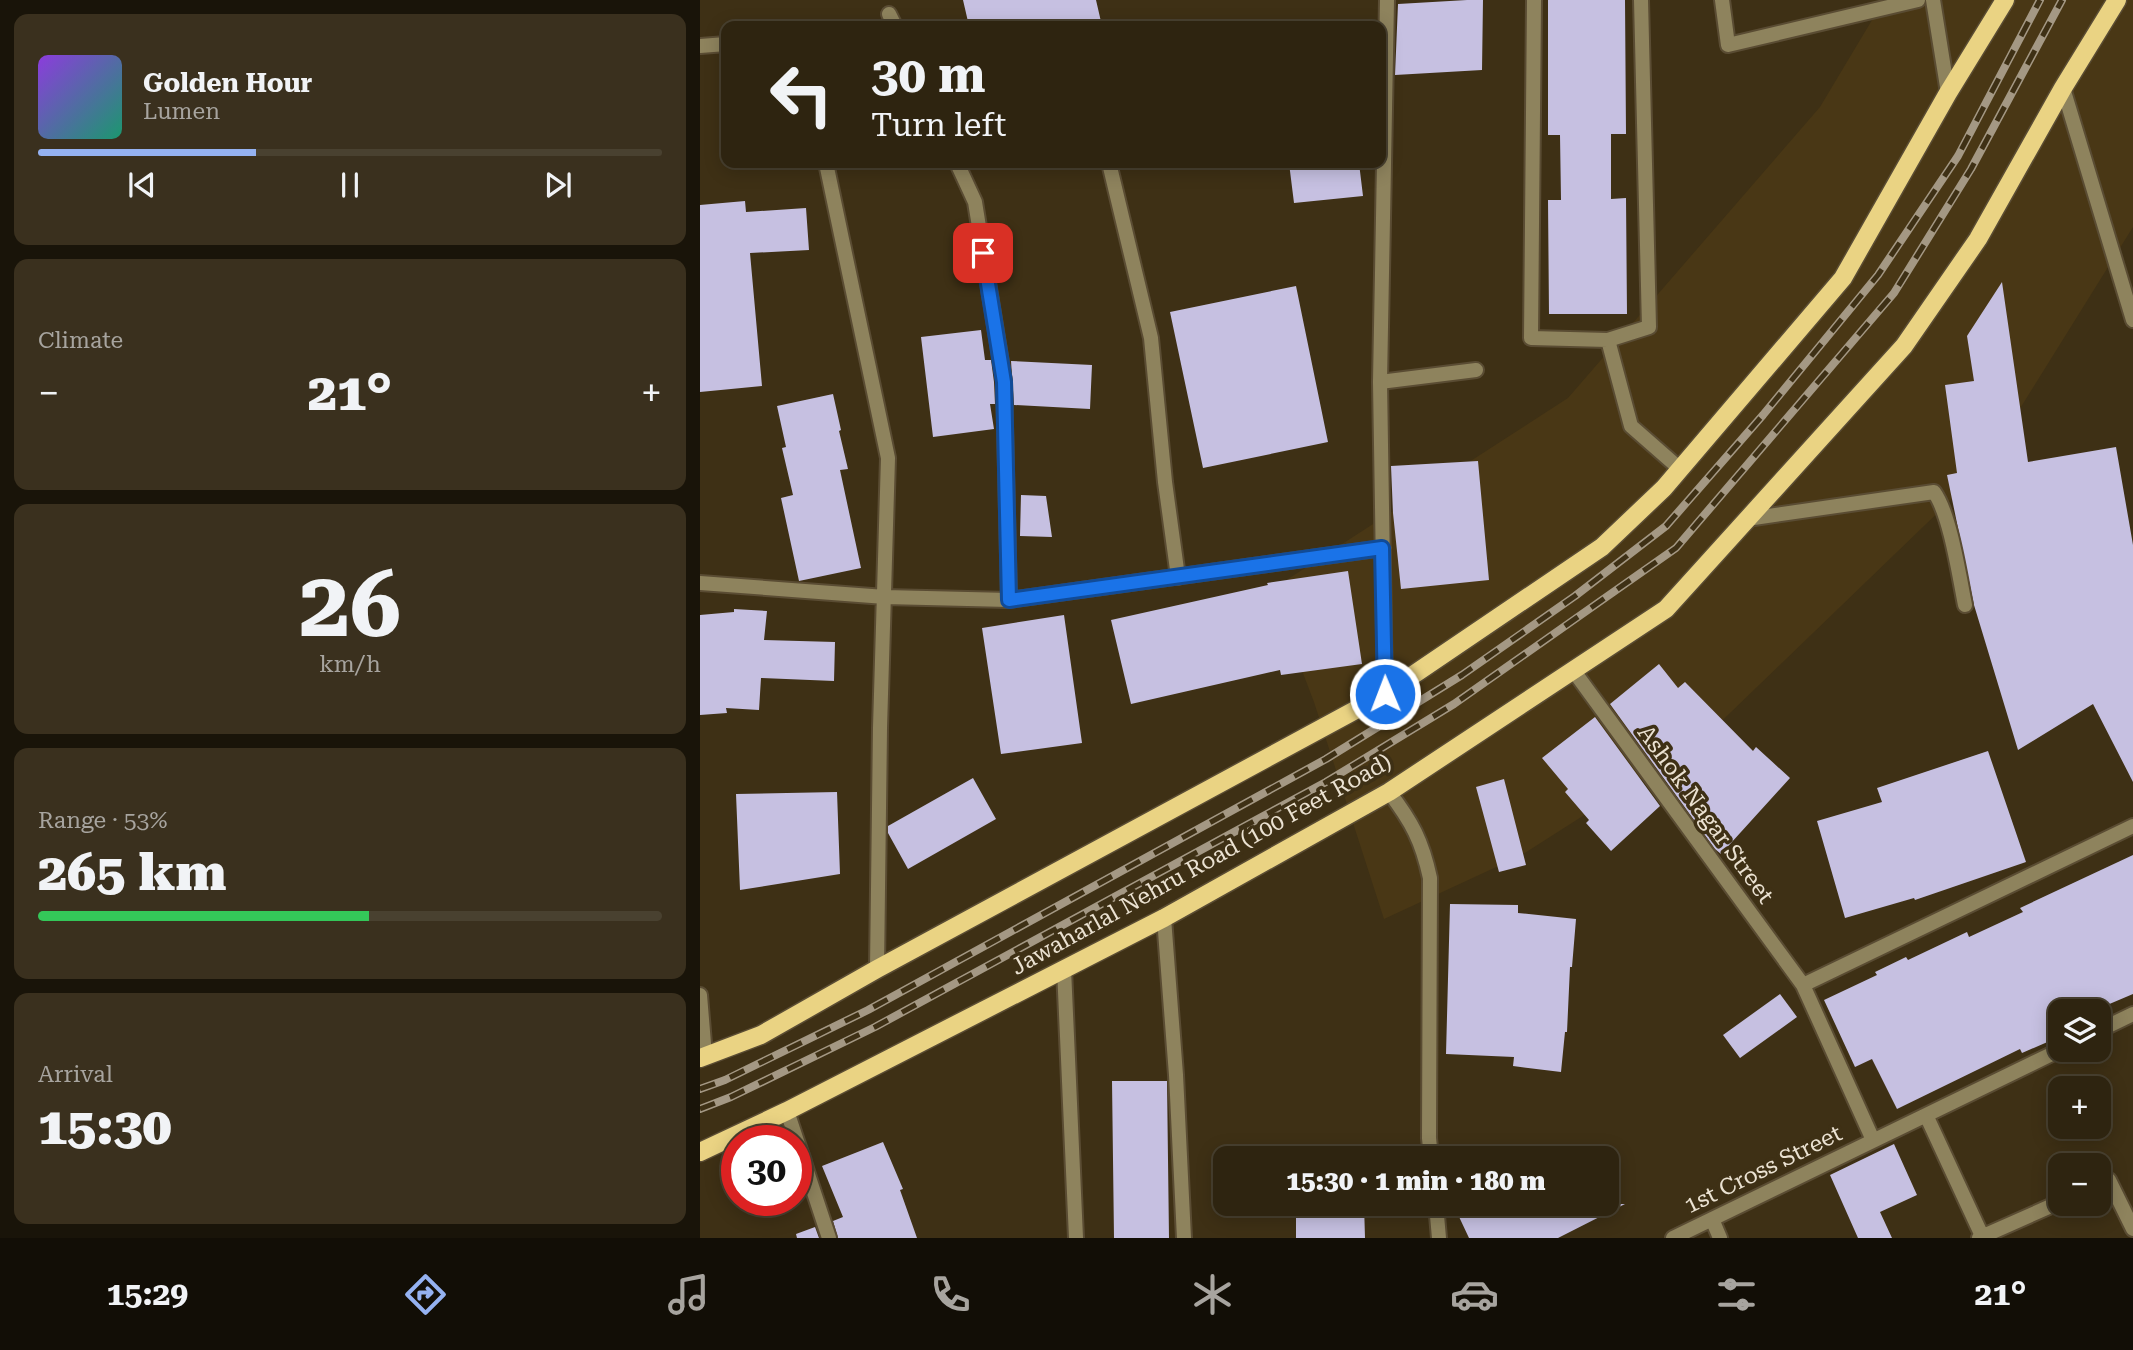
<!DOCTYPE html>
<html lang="en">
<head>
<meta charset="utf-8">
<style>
	:root { --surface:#2e2410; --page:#3a301e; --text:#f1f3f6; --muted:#a7a49f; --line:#494130; --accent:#95b2f1 }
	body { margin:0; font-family:"Roboto Serif",serif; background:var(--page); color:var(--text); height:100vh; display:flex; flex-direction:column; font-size:26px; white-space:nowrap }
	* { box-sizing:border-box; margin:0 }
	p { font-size:23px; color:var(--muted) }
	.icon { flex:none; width:38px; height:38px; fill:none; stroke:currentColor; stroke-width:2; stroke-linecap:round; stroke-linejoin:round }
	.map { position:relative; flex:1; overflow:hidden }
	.panel { display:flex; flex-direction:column; gap:14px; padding:14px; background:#191409; width:700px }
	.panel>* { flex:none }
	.banner { position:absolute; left:21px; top:21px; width:665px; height:147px; border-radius:14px; box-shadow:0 4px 18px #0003,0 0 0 2px var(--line); background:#2e2410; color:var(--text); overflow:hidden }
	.fabs { position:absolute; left:1348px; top:999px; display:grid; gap:14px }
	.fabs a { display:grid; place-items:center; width:63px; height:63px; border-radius:14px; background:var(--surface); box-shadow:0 4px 18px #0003,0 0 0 2px var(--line); font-size:35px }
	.speed { position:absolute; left:21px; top:1125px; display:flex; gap:14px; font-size:35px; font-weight:700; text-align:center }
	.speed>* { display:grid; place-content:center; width:91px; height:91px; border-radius:50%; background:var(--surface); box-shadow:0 4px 18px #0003,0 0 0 2px var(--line); line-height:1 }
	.speed .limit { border:10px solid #d22; background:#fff; color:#111 }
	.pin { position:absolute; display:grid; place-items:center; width:60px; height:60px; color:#fff; margin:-30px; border-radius:14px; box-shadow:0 4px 10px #0006 }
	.me { position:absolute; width:77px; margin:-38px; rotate:359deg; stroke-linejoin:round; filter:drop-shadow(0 0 5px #0008) }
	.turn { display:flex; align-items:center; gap:24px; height:147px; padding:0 35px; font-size:32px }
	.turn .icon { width:91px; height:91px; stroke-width:2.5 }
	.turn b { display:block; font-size:49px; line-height:60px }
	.big { font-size:52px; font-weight:800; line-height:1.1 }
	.panel .tile { flex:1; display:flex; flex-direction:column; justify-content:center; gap:10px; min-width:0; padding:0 24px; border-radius:14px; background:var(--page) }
	.panel .dial { align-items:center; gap:0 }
	.dial b { font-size:91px; line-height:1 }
	.song { display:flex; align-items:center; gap:21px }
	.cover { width:84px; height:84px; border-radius:10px; background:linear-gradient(135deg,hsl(270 70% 55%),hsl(160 70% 35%)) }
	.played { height:7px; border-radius:4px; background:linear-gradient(90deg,var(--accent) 35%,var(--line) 35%) }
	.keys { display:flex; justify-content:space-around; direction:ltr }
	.heat { display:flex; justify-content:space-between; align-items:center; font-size:38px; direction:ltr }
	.charge { height:10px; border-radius:5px; background:linear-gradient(90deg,#34c759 53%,var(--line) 0) }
	.trip { position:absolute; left:513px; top:1146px; width:406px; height:70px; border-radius:14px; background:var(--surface); box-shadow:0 4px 18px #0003,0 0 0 2px var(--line); font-weight:800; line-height:70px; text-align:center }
	.dock { display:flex; height:112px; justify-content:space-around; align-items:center; background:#120e06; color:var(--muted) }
	.dock .icon { width:49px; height:49px }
	.dock .current { color:var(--accent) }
	.dock b { font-size:32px; color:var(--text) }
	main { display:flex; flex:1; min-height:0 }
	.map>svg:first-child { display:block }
	.built { fill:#493715 }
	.building { fill:#c6c0e1 }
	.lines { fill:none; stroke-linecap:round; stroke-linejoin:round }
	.service-casing { stroke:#5a4c33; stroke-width:18 }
	.minor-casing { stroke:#5a4c33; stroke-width:18 }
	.tertiary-casing { stroke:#5a4c33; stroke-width:18 }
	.primary-casing { stroke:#5a4c33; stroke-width:21 }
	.service { stroke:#8e835d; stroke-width:14 }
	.minor { stroke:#8e835d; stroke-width:14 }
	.tertiary { stroke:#8e835d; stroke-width:14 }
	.primary { stroke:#ead383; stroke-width:18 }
	.rail-casing { stroke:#a49884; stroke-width:8 }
	.rail { stroke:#3e3015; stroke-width:5; stroke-dasharray:16; stroke-linecap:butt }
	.route-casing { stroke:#114b97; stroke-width:18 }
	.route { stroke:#1a73e8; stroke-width:12 }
	.labels { text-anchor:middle; stroke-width:7; stroke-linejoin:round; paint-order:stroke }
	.street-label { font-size:23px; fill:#ebe2d2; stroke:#3e3015 }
</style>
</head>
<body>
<main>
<section class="panel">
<div class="tile">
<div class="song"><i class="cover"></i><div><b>Golden Hour</b><p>Lumen</p></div></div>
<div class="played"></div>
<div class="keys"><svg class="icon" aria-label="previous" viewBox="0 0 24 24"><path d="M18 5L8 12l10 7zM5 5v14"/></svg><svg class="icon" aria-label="pause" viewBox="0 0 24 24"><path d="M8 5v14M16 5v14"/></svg><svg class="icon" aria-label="next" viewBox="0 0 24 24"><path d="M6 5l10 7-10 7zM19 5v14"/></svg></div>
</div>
<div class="tile"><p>Climate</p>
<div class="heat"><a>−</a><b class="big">21°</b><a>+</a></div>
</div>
<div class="tile dial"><b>26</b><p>km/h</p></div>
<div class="tile"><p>Range · 53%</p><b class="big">265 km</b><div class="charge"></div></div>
<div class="tile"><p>Arrival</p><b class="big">15:30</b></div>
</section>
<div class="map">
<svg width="1433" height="1238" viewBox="0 0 1433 1238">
	<rect width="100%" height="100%" fill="#3e3015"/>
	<path class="built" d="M1184 0H1433V227L1281 471 1002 740 820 856 684 919 614 702 571 590 868 398 1120 107Z"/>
	<path class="building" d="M263 0H396L402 26H269Z
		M767 0H783L782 70 695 75 698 4Z
		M848 0H925L926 134H911V199L926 198 927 314H849L848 200H861L860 135H848Z
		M589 163H659L663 196 594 203Z
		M45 201 46 212 106 208 109 250 50 253 62 386 0 392V205Z
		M1302 282 1328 462 1416 447 1433 545V782L1393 704 1318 750 1274 605 1247 475 1257 473 1245 385 1274 381 1267 336Z
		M596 286 628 442 503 468 470 312Z
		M281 330 285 360H291L294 382 295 404H290L294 429 233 437 221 337Z
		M311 361 392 365 390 409 314 405Z
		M133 394 141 430 139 431 148 469 140 470 161 568 99 581 81 498 93 495 82 448 86 447 77 406Z
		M778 461 789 580 701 589 693 513 691 466Z
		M321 495 346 496 352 537 320 536Z
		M648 571 662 664 581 675 580 670 431 704 411 620 568 585 567 583Z
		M34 609 67 611 64 640 135 642 134 681 61 678 59 710 26 708 27 713 0 715V615L34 612Z
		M364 615 382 743 301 754 282 628Z
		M959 664 978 688 985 682 1053 751 1056 747 1090 778 1021 854 1015 849 910 704Z
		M895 717 960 806 911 851 886 823 889 820 865 792 868 789 842 758Z
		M1288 751 1326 862 1215 900 1214 898 1145 918 1117 821 1182 802 1177 788Z
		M273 778 296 819 208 869 188 833V826Z
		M804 779 826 865 799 872 776 787Z
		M137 792 140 874 40 890 36 794Z
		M1433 855V994L1400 1008 1404 1017 1398 1020V1012H1360V1038L1359 1037 1322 1053 1320 1049 1197 1109 1172 1059 1155 1067 1124 1000 1177 975 1175 972 1206 957 1208 960 1267 932 1269 937 1323 912 1320 908Z
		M750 904 818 905V913L876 919 872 967H870L867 1032H865L861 1072 813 1066 814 1057 746 1054Z
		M1080 994 1097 1017 1040 1058 1023 1035Z
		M412 1081H467L469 1238H414Z
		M183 1142 203 1189 200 1190 217 1238H138L133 1221 143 1217 122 1166Z
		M1194 1144 1217 1195 1180 1212 1192 1238H1158L1130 1175Z
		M596 1204H664L665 1238H596Z
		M753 1204H925L858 1238H769Z
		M115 1227 119 1238H97L96 1234Z"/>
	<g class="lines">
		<defs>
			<path id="service" d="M1022 0 1028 45 1218 0
				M1233 0 1248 93
				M680 382 776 370
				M1047 519 1234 492C1250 514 1259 575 1265 605
				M0 995 5 1056"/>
			<path id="minor" d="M834 0 831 338 908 340 949 327 941 0
				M189 14 195 26
				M0 46 26 44
				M1363 88 1433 320
				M126 163 188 458 180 728 177 969
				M257 163 275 202 304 381 309 600
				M410 167 451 338 465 482 478 577
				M908 340 931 426 980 469
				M0 583 185 597 309 600 683 548
				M873 670 1103 985 1173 1140
				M685 694 680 382 687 0
				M464 918 476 1075 484 1238
				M364 969 376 1238
				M1103 985 1433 826
				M1398 1031 1433 1014
				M87 1111 129 1238
				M1226 1115 1283 1238
				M1398 1185 1409 1180 1433 1229
				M1012 1219 1020 1238
				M973 1238 1360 1050
				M1279 1238 1360 1202"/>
			<path id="tertiary" d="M689 792C712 822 722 841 730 878L729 1138 731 1158
				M736 1204 739 1238"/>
			<path id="primary" d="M0 1058 61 1035 177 969 685 694 902 547 964 488 1143 278 1248 93 1305 0
				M0 1152 87 1111 464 918 689 792 966 609 1204 346 1278 239 1363 88 1417 0"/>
		</defs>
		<use href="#service" class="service-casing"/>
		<use href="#minor" class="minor-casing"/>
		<use href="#tertiary" class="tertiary-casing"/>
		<use href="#primary" class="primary-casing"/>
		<use href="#service" class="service"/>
		<use href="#minor" class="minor"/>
		<use href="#tertiary" class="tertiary"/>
		<use href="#primary" class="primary"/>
		<defs>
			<path id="rail" d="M0 1089 25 1080 168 1010 626 759 762 675 875 596 966 526 1063 415 1178 275 1258 156 1340 0
				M0 1109 31 1097 175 1027 626 782 754 704 976 548 1194 293 1271 169 1362 0"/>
		</defs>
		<use href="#rail" class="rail-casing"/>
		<use href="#rail" class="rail"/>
	</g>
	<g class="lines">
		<defs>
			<path id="route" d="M283 253 304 382 309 600 682 548 685 694"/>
		</defs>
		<use href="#route" class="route-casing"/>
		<use href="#route" class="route"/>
	</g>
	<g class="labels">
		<g class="street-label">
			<text transform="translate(1006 814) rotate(54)" y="8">Ashok Nagar Street</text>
			<text transform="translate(501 864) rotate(-29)" y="8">Jawaharlal Nehru Road (100 Feet Road)</text>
			<text transform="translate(1063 1169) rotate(-26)" y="8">1st Cross Street</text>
		</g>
	</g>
</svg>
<div class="fabs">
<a><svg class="icon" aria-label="layers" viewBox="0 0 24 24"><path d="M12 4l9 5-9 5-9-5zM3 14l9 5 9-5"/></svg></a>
<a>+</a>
<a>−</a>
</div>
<div class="speed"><div class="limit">30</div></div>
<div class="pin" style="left:283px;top:253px;background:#d93025"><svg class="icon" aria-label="arrive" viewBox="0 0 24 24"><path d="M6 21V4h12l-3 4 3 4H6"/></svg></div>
<svg class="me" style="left:685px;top:694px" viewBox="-20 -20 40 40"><circle r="17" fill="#1a73e8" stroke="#fff" stroke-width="3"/><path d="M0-11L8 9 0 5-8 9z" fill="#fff"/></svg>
<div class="trip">15:30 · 1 min · 180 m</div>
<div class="banner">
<div class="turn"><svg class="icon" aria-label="left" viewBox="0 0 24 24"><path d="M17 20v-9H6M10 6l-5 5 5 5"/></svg><div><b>30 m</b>Turn left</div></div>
</div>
</div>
</main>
<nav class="dock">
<b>15:29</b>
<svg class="icon current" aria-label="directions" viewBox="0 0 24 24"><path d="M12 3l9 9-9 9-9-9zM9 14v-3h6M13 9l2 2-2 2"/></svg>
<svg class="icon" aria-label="music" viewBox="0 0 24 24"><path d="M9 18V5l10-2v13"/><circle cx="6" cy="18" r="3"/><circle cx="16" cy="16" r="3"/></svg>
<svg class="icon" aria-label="phone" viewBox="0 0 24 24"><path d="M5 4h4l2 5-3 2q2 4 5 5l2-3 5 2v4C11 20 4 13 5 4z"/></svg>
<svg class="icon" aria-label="climate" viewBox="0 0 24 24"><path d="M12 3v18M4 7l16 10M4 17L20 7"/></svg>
<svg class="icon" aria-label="car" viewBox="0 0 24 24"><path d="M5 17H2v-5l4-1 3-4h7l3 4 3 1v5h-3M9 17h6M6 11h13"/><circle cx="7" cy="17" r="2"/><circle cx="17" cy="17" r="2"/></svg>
<svg class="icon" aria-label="filters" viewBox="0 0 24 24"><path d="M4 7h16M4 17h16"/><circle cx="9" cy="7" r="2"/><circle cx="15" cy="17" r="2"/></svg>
<b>21°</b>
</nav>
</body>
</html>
